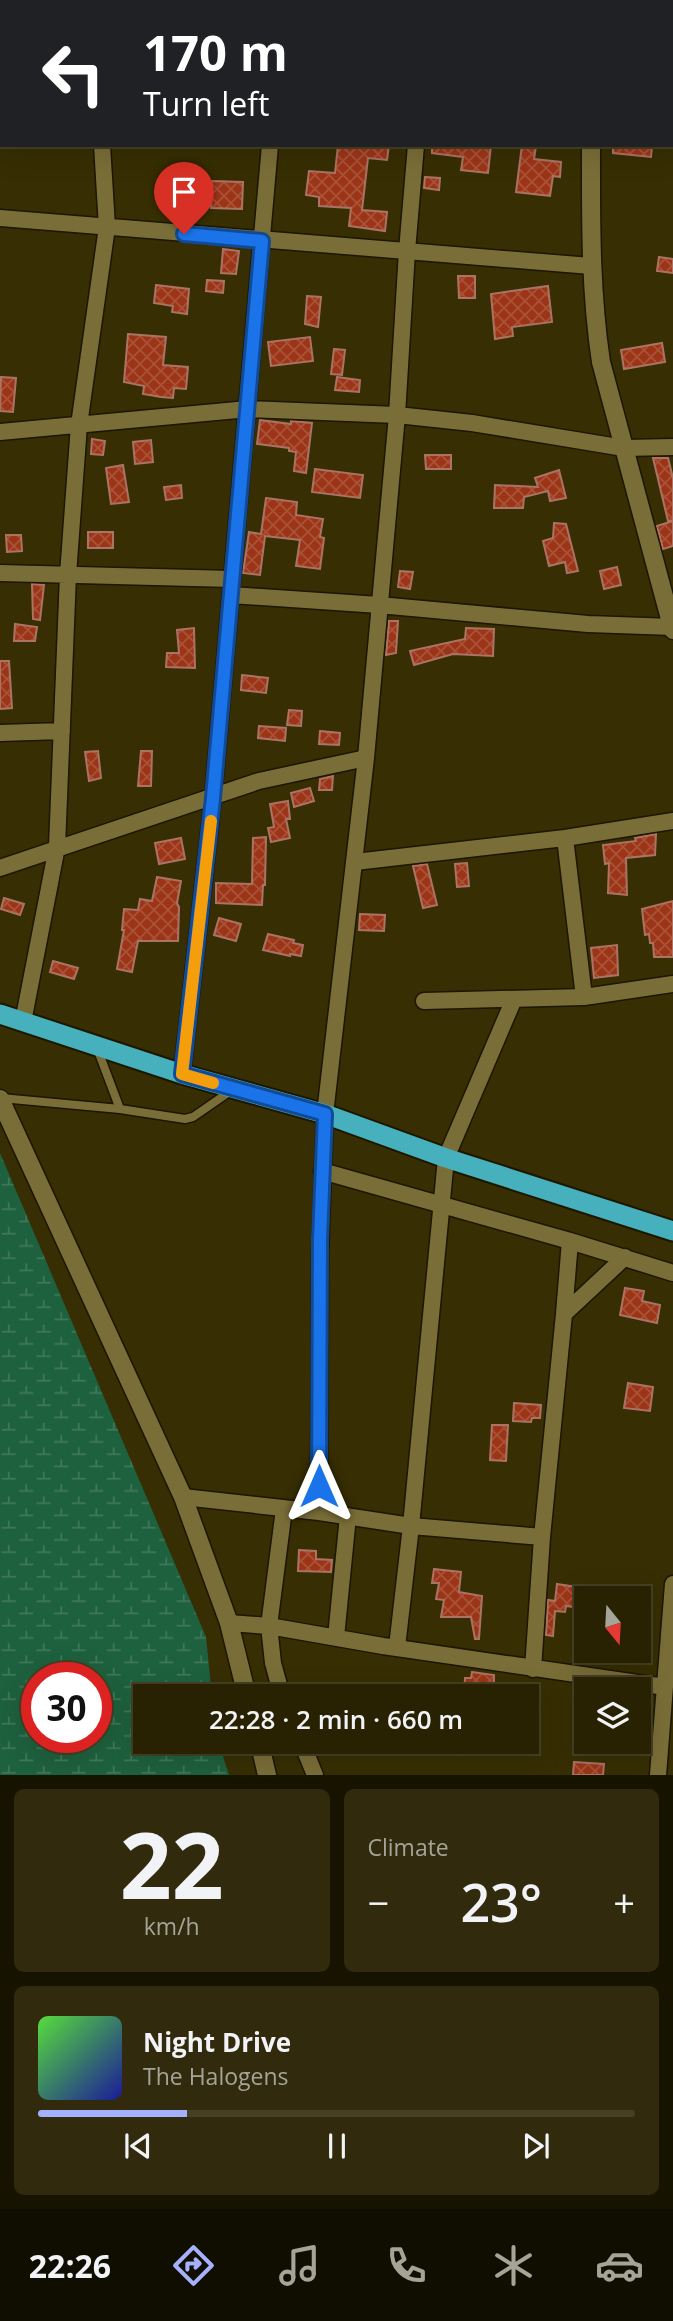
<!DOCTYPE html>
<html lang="en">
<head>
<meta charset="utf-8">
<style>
	:root { --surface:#292202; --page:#312a0c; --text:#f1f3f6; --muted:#a5a499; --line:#453f24; --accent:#a5b1fc }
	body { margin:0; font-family:"Open Sans",sans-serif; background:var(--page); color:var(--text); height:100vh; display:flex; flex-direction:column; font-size:26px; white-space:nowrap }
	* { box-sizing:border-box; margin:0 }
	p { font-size:23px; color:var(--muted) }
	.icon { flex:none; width:38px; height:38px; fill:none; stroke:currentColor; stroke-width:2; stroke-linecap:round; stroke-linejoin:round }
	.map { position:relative; height:1775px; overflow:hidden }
	.drawer { display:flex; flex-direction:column; gap:14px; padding:14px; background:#171301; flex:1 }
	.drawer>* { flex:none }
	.top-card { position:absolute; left:0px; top:0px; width:674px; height:147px; box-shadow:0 7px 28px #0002,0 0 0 2px var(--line); background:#202124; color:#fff; overflow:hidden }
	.needle { width:46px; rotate:162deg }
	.tools { position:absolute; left:574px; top:1586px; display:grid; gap:14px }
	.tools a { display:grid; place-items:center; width:77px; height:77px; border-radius:0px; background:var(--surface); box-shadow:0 7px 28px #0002,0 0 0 2px var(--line); font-size:35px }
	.speed { position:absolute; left:21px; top:1662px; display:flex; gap:14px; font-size:35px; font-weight:700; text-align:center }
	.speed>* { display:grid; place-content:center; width:91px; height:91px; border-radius:50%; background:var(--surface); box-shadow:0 7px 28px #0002,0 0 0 2px var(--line); line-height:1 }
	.speed .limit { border:10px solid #d22; background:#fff; color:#111 }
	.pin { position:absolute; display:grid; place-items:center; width:60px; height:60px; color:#fff; margin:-72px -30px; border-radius:50% 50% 50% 0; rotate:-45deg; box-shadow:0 0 7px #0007 }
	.pin .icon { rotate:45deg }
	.me { position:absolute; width:77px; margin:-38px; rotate:0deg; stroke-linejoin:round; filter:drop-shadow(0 0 5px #0008) }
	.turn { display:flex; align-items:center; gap:24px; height:147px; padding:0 28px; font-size:32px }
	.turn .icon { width:91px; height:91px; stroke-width:2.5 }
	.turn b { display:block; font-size:49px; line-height:60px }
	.big { font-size:52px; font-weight:600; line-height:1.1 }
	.drawer .card { flex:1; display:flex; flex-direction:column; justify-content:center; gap:10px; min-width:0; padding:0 24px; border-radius:10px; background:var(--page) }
	.drawer .dial { align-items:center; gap:0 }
	.dial b { font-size:91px; line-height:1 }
	.song { display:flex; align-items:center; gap:21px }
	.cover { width:84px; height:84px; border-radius:10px; background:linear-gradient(135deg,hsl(110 70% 55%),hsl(240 70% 35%)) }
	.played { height:7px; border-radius:4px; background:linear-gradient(90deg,var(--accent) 25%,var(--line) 25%) }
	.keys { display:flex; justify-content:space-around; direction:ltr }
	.heat { display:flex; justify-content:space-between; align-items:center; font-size:38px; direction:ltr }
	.drawer .tiles { flex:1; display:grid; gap:14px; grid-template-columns:1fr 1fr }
	.card:last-child { grid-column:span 2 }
	.trip { position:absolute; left:133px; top:1684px; width:406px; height:70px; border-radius:0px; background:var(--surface); box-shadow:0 7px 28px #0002,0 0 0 2px var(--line); font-weight:600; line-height:70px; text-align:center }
	.tab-bar { display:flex; height:112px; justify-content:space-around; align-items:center; background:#100e01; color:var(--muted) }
	.tab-bar .icon { width:49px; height:49px }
	.tab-bar .on { color:var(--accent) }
	.tab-bar b { font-size:32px; color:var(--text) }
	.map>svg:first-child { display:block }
	.wetland { fill:url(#wetland-marsh); fill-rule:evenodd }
	.building { fill:url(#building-cross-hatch); stroke:#ab7364; stroke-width:2 }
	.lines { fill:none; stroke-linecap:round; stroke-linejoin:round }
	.service-casing { stroke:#1d1600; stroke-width:11 }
	.minor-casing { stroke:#1d1600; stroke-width:19 }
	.tertiary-casing { stroke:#1d1600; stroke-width:21 }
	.secondary-casing { stroke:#1d1600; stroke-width:21 }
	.trunk-casing { stroke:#1d1600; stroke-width:23 }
	.service { stroke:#7a6e38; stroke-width:8 }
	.minor { stroke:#7a6e38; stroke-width:16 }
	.tertiary { stroke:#7a6e38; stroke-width:18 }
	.secondary { stroke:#7a6e38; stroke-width:18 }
	.trunk { stroke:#46b0bd; stroke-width:19 }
	.route-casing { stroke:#114b97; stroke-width:18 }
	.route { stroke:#1a73e8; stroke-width:12 }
	.slow { stroke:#f59e0b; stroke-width:12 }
</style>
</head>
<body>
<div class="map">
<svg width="673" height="1775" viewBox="0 0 673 1775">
	<defs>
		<pattern id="wetland-marsh" width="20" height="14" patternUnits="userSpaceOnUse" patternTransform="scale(1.75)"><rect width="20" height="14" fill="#1e613e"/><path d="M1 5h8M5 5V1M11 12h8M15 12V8" fill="none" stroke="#3f7859"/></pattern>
		<pattern id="building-cross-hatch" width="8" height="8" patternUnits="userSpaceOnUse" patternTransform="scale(1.75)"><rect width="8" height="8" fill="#9c3517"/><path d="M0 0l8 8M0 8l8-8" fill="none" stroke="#aa5237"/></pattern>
	</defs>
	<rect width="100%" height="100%" fill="#372e03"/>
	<path class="wetland" d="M0 1153 206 1637 212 1696H145V1741H218L229 1775H0ZM37 1678H96V1738H37Z"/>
	<path class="building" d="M338 145H389L387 160 368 158 362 210 387 212 385 231 349 226 351 208 319 206V197L306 195 309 171 335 173Z
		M432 145H491L488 173 461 170 463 157 432 153Z
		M522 145 536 146 534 159 561 162 560 177 553 176 550 196 516 192Z
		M613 145H652L651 157 613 153Z
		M425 177 440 178 439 190 424 188Z
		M212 181 243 182 242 209 211 208Z
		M174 187 188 188 186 210 172 209Z
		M223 249 239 251 236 274 221 273Z
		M659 257 673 259V273L657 271Z
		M458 276H475V298H459Z
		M207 280 224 281 223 293 206 291Z
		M156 285 189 289 187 314 172 312 173 306 154 303Z
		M548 286 552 322 512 327 513 336 495 339 491 294Z
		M307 296 321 297 318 327 305 324Z
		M128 334 166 337 163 365 188 367 186 389 174 388 173 398 161 397 143 394 144 386 124 382Z
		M310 337 313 361 271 366 268 342Z
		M662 343 665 362 624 369 621 350Z
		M334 349 345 350 342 375 331 374Z
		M1 377 16 378 13 412 0 411Z
		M337 377 360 380 359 392 335 390Z
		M260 420 291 424V421L312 423 306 473 294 471 296 452 289 451V448L257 444Z
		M92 439 105 441 103 455 91 454Z
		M151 440 153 462 135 464 133 442Z
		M425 455H451V469H426Z
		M653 458H668L673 478V521H668Z
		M123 465 129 502 111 504 106 468Z
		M315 469 363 475 360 498 312 492Z
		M559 470 566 498 550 501 548 491 524 497 523 508H494L495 485 538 487 535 478Z
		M181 485 182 498 166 500 164 487Z
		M266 498 297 502 296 515 323 519 320 537 324 538 320 569 296 566 300 540 265 536 260 575 243 573 249 532 261 534Z
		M673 521V546L663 549 657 526Z
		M554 523 566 524 578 571 567 573 565 562 549 566 543 541 553 538Z
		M88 532H113V548H88Z
		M6 535H21L22 551 7 552Z
		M617 567 621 585 604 589 600 571Z
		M400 571 413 572 410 589 398 587Z
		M32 584 44 585 40 620 33 619Z
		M389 621H398L396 653 386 655Z
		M15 624 37 627 35 641H14Z
		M194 628 195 668 166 667 167 653H179L177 630Z
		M466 628 494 629 493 656 453 654 414 665 410 651 465 639Z
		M0 661H9L12 708 0 709Z
		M242 675 268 678 266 693 241 690Z
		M289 710 302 711 301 726 287 725Z
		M259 726 286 728 285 741 258 738Z
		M320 731 340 733 339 745 319 744Z
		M98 751 101 778 89 781 85 752Z
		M141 751H152L151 786H138Z
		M333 776 332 790H319L320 779Z
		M310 788 314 801 294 807 291 793Z
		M288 801 290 819H286L290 838 271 842 268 828 274 827 270 804Z
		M656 834 655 855 626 858 627 895 608 893 609 863 605 864 603 845 636 841 635 838Z
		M266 837 265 885H263L262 905 216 903V883L252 884 253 838Z
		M181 838 185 859 159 864 155 843Z
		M467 863 469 886 457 887 455 864Z
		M427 864 437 905 423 908 413 866Z
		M157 877 181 881 177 903 179 907 178 941H138L132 972 117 969 124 930H122L124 909 138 910 140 899 152 901Z
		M4 898 24 904 20 915 1 909Z
		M673 901V957H654L653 943H650L649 934 645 935 642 909Z
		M360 914 385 915 384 931 359 930Z
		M219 918 241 924 236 941 214 935Z
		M268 934 294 940 293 943 303 945 301 956 290 954V956L263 950Z
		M617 945 618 975 594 978 591 948Z
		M53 961 78 968 74 979 50 972Z
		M625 1288 644 1291 642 1301 660 1305 657 1323 620 1315Z
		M628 1383 653 1387 650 1411 624 1408Z
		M514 1403 541 1405 540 1418H532L531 1422 513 1421Z
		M492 1425H508L506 1461 490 1460Z
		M299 1550 316 1551V1559L332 1560 331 1572 298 1571Z
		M434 1569 461 1572 459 1592 482 1596 479 1639H475L471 1617H441L444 1600 436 1599 439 1583H432Z
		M557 1584 584 1588 580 1608 566 1606 565 1612 555 1611 553 1636 546 1635 548 1600 555 1601Z
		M472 1672 494 1675V1684H499L498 1696H464L465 1678H471Z
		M460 1741H477L478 1751 463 1755Z
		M574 1762 604 1764 603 1775H573Z"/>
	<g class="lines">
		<defs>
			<path id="service" d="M97 1048 120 1109 185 1119 193 1117 232 1090
				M1 1098 120 1109"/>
			<path id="minor" d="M0 1V0
				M104 2V0
				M283 2V0
				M430 2V0
				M0 53H2
				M672 116H673
				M0 218 591 266
				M0 432 248 409 397 415 472 423 624 448 673 447
				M0 573 232 579
				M231 595 379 605 588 624 673 627
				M0 733 62 731
				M565 838 584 997
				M355 862 565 838 673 821
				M0 868 259 781 366 758
				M424 1001 584 997 673 984
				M23 1022 57 847 68 575 79 425 107 227 102 145
				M182 1074 213 798 270 145
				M322 1171 570 1241 673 1273
				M564 1314 570 1241
				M183 1497 319 1512 411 1526 542 1537
				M319 1512 320 1255 325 1114 366 758 397 415 407 251 416 145
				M229 1623 269 1626 383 1646 665 1687
				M336 1637 348 1516
				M397 1647 411 1526 446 1158 514 999
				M533 1669 542 1537 564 1314 625 1257
				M282 1696 273 1663 269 1626 284 1509
				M301 1741 315 1775
				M658 1775 673 1584"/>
			<path id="tertiary" d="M601 2V0
				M591 145C591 218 590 289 601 362L673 630"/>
			<path id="secondary" d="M0 1099 183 1497 229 1623 247 1696
				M259 1741 267 1775"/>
			<path id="trunk" d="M0 1014 182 1074 325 1114 446 1158 673 1231"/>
		</defs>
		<use href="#service" class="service-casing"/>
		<use href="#minor" class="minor-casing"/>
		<use href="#tertiary" class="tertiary-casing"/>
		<use href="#secondary" class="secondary-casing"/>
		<use href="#trunk" class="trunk-casing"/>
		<use href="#service" class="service"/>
		<use href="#minor" class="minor"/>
		<use href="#tertiary" class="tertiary"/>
		<use href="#secondary" class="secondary"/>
		<use href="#trunk" class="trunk"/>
	</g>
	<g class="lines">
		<defs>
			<path id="route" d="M184 234 262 241 213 798 182 1074 325 1114 320 1239 319 1486"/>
		</defs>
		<use href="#route" class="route-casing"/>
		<use href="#route" class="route"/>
		<path class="slow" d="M211 821 182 1074 213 1083"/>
	</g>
</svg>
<div class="tools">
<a><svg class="needle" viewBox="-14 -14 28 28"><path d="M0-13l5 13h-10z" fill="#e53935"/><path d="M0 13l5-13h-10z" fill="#a5a499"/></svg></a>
<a><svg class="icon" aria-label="layers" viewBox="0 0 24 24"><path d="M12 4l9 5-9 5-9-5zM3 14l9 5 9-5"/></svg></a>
</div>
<div class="speed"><div class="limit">30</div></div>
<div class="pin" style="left:184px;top:234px;background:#d93025"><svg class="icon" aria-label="arrive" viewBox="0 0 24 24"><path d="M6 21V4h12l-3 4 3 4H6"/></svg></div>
<svg class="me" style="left:319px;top:1486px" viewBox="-20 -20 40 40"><path d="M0-17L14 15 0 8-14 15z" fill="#1a73e8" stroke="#fff" stroke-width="4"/></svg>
<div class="trip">22:28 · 2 min · 660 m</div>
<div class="top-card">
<div class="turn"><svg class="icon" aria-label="left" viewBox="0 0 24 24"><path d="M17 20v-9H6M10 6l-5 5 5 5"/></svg><div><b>170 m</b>Turn left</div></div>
</div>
</div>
<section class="drawer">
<div class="tiles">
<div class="card dial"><b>22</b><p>km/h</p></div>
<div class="card"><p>Climate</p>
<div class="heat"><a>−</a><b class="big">23°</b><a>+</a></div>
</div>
<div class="card">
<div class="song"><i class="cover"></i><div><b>Night Drive</b><p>The Halogens</p></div></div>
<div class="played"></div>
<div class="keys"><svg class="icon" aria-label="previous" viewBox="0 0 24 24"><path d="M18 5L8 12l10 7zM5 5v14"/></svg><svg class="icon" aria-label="pause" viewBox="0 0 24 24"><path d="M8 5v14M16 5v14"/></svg><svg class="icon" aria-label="next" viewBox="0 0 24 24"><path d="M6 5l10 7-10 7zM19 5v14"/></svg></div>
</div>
</div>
</section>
<nav class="tab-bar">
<b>22:26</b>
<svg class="icon on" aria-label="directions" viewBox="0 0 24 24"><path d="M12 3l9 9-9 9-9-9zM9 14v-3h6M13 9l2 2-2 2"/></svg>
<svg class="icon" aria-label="music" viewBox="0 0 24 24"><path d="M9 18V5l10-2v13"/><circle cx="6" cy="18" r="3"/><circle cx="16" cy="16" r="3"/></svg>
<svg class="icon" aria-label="phone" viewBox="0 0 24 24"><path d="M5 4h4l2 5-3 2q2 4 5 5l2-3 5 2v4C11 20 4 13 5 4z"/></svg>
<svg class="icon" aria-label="climate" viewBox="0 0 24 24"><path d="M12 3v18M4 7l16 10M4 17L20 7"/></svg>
<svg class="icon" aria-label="car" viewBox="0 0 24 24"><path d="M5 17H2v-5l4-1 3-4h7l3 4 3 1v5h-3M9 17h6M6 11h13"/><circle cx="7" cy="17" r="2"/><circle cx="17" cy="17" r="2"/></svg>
</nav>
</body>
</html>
